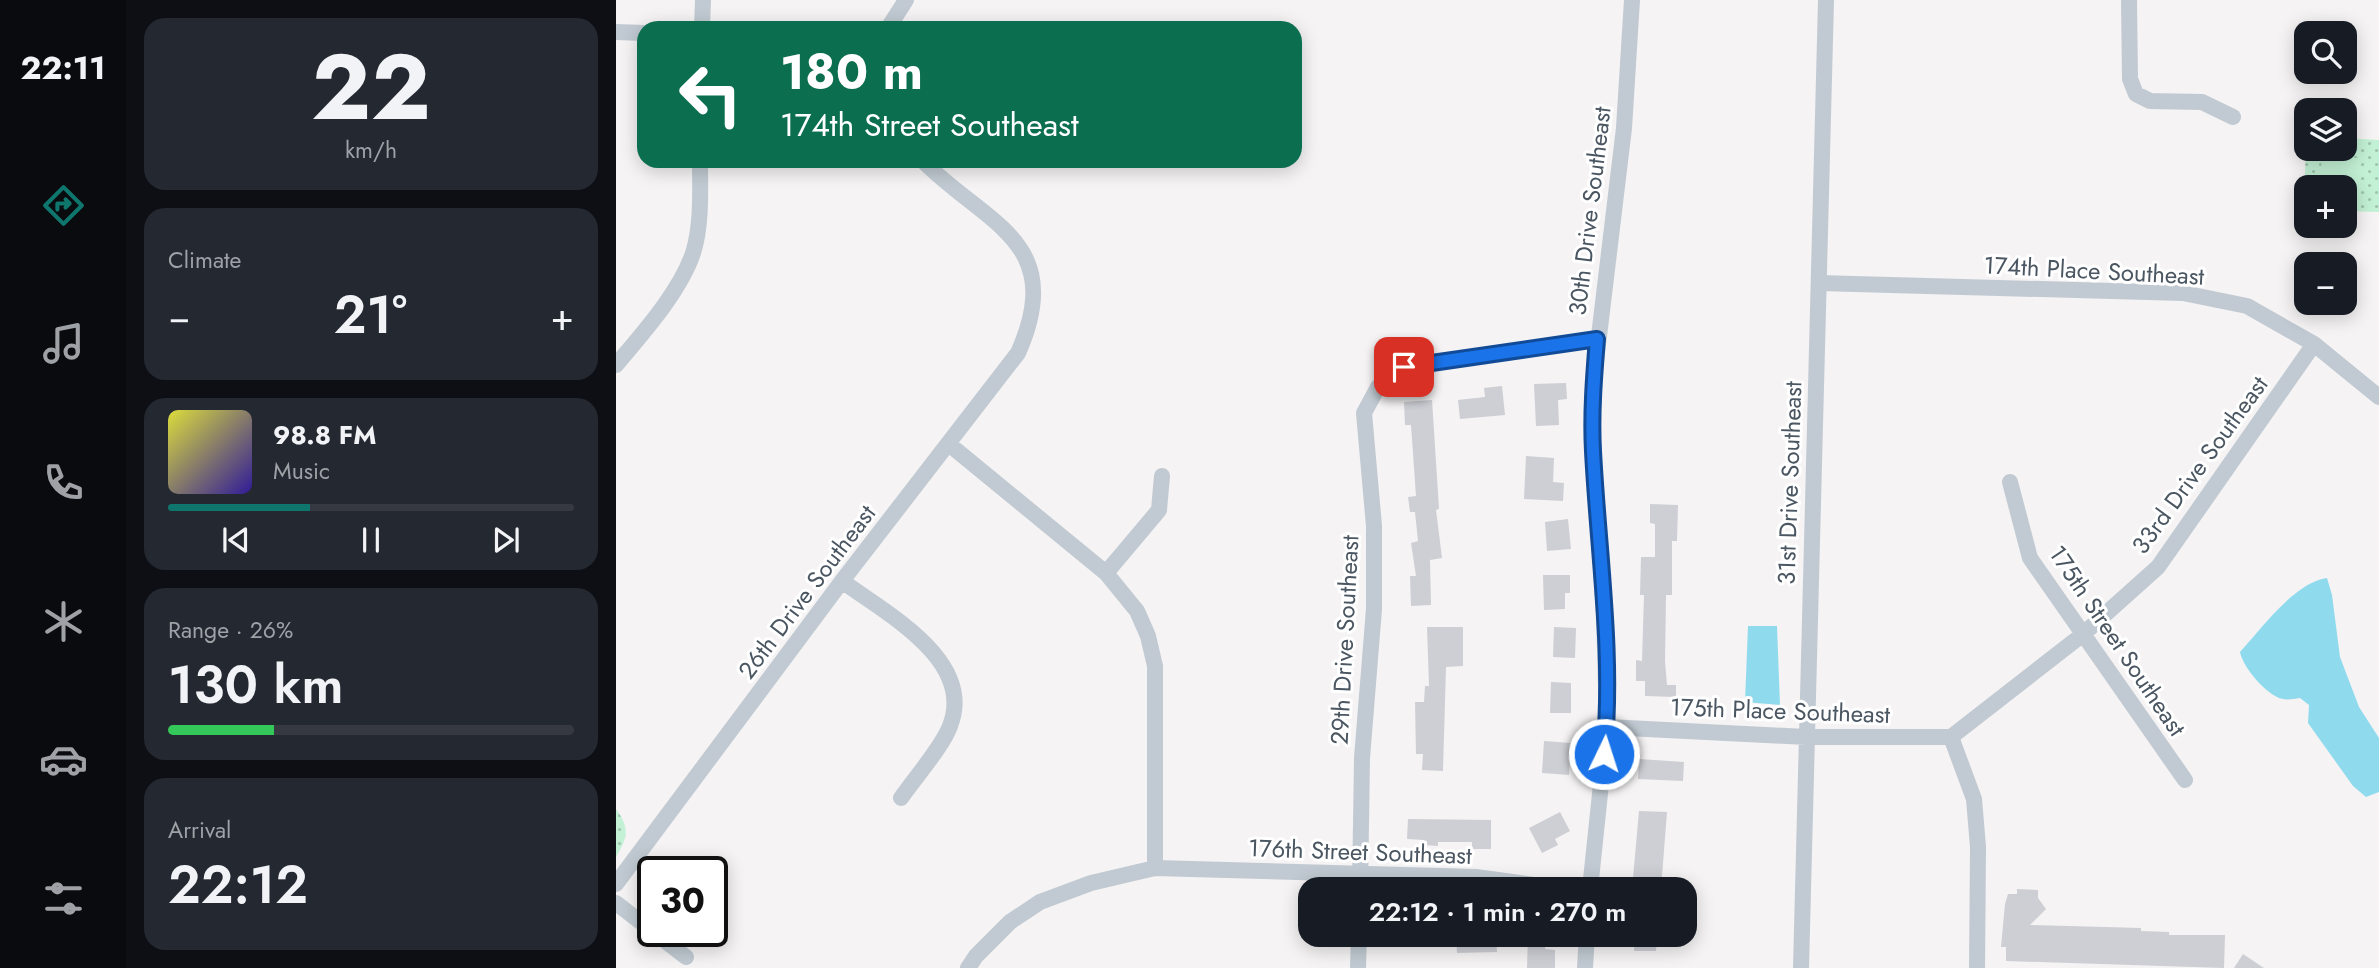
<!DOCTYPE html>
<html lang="en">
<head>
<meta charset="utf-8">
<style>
	:root { --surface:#171b24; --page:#242831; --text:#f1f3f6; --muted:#9ea1a6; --line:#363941; --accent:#0f766e }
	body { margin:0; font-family:Jost,sans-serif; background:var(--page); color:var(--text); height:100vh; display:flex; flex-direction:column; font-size:26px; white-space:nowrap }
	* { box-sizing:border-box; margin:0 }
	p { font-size:23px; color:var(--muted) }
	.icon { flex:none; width:38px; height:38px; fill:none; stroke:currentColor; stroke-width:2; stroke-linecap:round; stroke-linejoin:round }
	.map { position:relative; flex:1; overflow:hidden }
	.drawer { display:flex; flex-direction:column; gap:18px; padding:18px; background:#0d0f14; width:490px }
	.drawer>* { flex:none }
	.top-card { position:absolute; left:21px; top:21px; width:665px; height:147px; border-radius:21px; box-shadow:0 4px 18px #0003; background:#0b6e4f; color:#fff; overflow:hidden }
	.buttons { position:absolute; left:1678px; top:21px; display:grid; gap:14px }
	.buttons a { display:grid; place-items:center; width:63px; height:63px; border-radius:14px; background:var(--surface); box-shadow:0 4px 18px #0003; font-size:35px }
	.speed { position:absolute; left:21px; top:856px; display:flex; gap:14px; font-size:35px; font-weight:700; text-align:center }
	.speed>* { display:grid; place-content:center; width:91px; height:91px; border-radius:50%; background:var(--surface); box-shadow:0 4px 18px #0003; line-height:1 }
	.speed .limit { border:4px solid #111; border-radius:10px; background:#fff; color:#111 }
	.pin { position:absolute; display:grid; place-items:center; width:60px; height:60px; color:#fff; margin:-30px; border-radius:14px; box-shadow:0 4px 10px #0006 }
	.me { position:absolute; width:77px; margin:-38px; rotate:4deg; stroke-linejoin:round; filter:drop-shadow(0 0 5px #0008) }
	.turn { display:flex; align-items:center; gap:24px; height:147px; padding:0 28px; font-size:32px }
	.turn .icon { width:91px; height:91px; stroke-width:2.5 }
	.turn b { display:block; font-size:49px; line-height:60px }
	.big { font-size:52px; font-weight:600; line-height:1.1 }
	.drawer .tile { flex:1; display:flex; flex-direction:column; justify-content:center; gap:10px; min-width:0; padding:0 24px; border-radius:21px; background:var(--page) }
	.drawer .dial { align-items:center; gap:0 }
	.dial b { font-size:91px; line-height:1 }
	.song { display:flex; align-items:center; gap:21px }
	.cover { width:84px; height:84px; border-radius:10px; background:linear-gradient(135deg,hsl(60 70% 55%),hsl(250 70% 35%)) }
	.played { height:7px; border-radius:4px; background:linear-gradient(90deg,var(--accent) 35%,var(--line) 35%) }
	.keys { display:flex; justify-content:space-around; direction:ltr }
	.heat { display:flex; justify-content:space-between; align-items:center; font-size:38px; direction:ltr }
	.charge { height:10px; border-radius:5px; background:linear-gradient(90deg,#34c759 26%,var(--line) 0) }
	.trip { position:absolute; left:682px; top:877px; width:399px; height:70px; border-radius:21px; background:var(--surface); box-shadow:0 4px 18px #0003; font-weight:600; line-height:70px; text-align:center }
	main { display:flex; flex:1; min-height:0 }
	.tab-bar { display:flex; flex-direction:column; width:126px; justify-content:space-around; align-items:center; background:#090b0e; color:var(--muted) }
	.tab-bar .icon { width:49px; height:49px }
	.tab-bar .current { color:var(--accent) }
	.tab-bar b { font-size:32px; color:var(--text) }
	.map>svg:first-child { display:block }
	.grass { fill:url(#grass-dots) }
	.pitch { fill:#c3f1d5 }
	.water { fill:#90daee }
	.building { fill:#cdcfd5 }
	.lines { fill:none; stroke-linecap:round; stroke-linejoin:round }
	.minor { stroke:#c1cad2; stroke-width:16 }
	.route-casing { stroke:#114b97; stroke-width:18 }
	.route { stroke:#1a73e8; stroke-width:12 }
	.labels { text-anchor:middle; stroke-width:6; stroke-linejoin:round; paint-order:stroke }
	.street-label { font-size:24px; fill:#4a5661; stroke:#fff }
</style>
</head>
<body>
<main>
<nav class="tab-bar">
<b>22:11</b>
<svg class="icon current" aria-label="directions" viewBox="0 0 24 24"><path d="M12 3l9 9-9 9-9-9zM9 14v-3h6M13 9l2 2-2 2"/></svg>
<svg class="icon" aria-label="music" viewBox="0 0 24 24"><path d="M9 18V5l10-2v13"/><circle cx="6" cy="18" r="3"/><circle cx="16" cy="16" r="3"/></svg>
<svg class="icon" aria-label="phone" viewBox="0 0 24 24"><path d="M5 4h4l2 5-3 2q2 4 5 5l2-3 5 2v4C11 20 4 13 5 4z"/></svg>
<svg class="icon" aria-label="climate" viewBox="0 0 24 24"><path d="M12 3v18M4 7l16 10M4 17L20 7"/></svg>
<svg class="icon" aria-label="car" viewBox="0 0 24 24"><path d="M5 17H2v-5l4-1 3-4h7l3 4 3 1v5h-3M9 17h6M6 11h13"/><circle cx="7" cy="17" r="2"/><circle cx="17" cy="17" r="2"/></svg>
<svg class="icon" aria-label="filters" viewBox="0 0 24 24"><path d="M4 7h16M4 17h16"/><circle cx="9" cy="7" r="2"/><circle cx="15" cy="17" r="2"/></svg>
</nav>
<section class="drawer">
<div class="tile dial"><b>22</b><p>km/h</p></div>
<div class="tile"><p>Climate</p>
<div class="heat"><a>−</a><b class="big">21°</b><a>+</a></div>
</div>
<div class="tile">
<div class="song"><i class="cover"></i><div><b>98.8 FM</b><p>Music</p></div></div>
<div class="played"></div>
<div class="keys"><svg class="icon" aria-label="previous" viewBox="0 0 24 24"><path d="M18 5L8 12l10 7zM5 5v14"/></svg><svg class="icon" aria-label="pause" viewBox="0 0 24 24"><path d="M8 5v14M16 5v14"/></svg><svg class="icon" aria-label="next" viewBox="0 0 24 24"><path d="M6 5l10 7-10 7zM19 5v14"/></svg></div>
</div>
<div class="tile"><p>Range · 26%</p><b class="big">130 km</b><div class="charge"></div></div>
<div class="tile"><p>Arrival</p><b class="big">22:12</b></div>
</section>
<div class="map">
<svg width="1763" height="968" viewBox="0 0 1763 968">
	<defs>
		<pattern id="grass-dots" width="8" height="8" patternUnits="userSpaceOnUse" patternTransform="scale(1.75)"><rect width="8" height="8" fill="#c3f1d5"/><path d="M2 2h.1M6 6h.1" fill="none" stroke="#a0c6b0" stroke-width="1.8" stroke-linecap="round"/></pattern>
	</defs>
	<rect width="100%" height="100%" fill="#f5f3f3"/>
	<path class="grass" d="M1690 137V149H1729V138L1763 140V212L1729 211V187H1690V210H1688Z
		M0 809C14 828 12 837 0 857Z"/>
	<path class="pitch" d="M1706 156 1743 158 1742 186 1704 184Z"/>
	<path class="water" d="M1711 578 1716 595 1724 657 1743 707 1763 738V792L1750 797 1737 786 1692 723 1693 705 1684 698C1677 699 1668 701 1661 697 1647 690 1627 667 1624 652 1645 629 1679 582 1711 578Z
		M1132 626H1161L1164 705 1129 702Z"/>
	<path class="building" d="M950 383 951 399 942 400 943 425 920 426 918 384Z
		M886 386 889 415 844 419 842 400 869 397 868 388Z
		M816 400 823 509 820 510 826 558 814 560 815 605 795 606 794 576H800L795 543 802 541 799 512H794L792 497 800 496 795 425H789L788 402Z
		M910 456 938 458 937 482 948 483 947 501 908 499Z
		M1034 504 1062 505 1061 541H1056V595H1050L1049 661 1051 685H1060V697L1029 696V681H1020V660L1026 661 1028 595H1024L1025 557H1039V524L1034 523Z
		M952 519 955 549 931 551 929 522Z
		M927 575H954V593H949V609L928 610Z
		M811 627H847V666L830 667 827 771 806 770 807 754H800L799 702H808L809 686H813Z
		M938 627 960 628 959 658 937 657Z
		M935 682 955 683V713H934Z
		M928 741 955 743 953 775 926 773Z
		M1023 759 1068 762 1067 781 1022 779Z
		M1023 811 1051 812 1045 889H1016Z
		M944 812 954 831 939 839 942 845 926 853 913 828Z
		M792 819 875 820V849H856V842H822V846L808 845V840L791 839Z
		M1401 889 1422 890V898L1430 909 1414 925 1525 928V931L1553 932V935H1609L1608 968 1390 961V947H1385L1389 904 1392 894H1401Z
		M840 934H880L881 952 841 953Z
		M912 934H930L929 949 939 950V968H911Z
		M1019 934H1041L1040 951H1018Z
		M1627 954 1648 968H1618Z"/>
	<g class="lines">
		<path class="minor" d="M1513 0 1514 79 1520 94 1534 101 1586 102 1617 117
			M86 28 87 0
			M272 28 290 0
			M0 32 28 33
			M1203 283 1567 293 1631 306 1698 344 1763 397
			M0 365C26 334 64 292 77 253 86 225 84 190 84 161
			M334 445 490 573 521 611 532 636 539 666V868
			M1394 482 1414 558 1569 780
			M490 573 543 510 546 476
			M226 581C269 613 360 660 334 726 327 746 298 779 285 798
			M991 727 1190 737H1335
			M1335 737 1466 635 1542 567 1698 344
			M1335 737 1358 799 1362 847 1361 968
			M0 884 226 581 402 353C452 241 369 224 307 161
			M744 889 746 758 758 609V526L748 413 762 387 788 367 981 339
			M974 889 991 727 988 612 977 448V386L1008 128 1016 0
			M0 903 70 957
			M352 968 360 956 394 922 424 902 475 883 539 868 860 877 947 889
			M742 968 743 934
			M969 968 971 934
			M1185 968 1210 0"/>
	</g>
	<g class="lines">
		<defs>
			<path id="route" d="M788 367 981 339C978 376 975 414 977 451 982 551 998 654 988 754"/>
		</defs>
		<use href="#route" class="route-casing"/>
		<use href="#route" class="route"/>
	</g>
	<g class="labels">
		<g class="street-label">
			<text transform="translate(974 211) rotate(-83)" y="8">30th Drive Southeast</text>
			<text transform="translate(1478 271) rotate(3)" y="8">174th Place Southeast</text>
			<text transform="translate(1584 465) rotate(-54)" y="8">33rd Drive Southeast</text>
			<text transform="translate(1174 483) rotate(-88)" y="8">31st Drive Southeast</text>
			<text transform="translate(191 592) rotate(-53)" y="8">26th Drive Southeast</text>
			<text transform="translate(729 640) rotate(-87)" y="8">29th Drive Southeast</text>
			<text transform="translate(1501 641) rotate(56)" y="8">175th Street Southeast</text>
			<text transform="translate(1164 711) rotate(2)" y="8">175th Place Southeast</text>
			<text transform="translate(744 852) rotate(2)" y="8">176th Street Southeast</text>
		</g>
	</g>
</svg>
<div class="buttons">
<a><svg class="icon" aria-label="search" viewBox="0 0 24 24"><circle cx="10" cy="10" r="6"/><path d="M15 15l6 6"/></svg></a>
<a><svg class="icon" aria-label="layers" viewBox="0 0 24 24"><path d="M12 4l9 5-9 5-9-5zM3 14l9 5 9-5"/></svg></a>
<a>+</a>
<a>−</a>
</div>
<div class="speed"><div class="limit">30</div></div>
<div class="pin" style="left:788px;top:367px;background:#d93025"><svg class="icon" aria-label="arrive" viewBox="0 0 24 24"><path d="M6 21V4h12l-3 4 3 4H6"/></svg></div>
<svg class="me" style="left:988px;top:754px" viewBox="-20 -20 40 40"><circle r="17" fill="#1a73e8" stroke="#fff" stroke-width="3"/><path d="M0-11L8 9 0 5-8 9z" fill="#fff"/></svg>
<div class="trip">22:12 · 1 min · 270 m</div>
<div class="top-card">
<div class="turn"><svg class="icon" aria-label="left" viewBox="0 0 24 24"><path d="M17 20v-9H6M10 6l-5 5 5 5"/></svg><div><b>180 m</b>174th Street Southeast</div></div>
</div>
</div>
</main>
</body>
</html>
